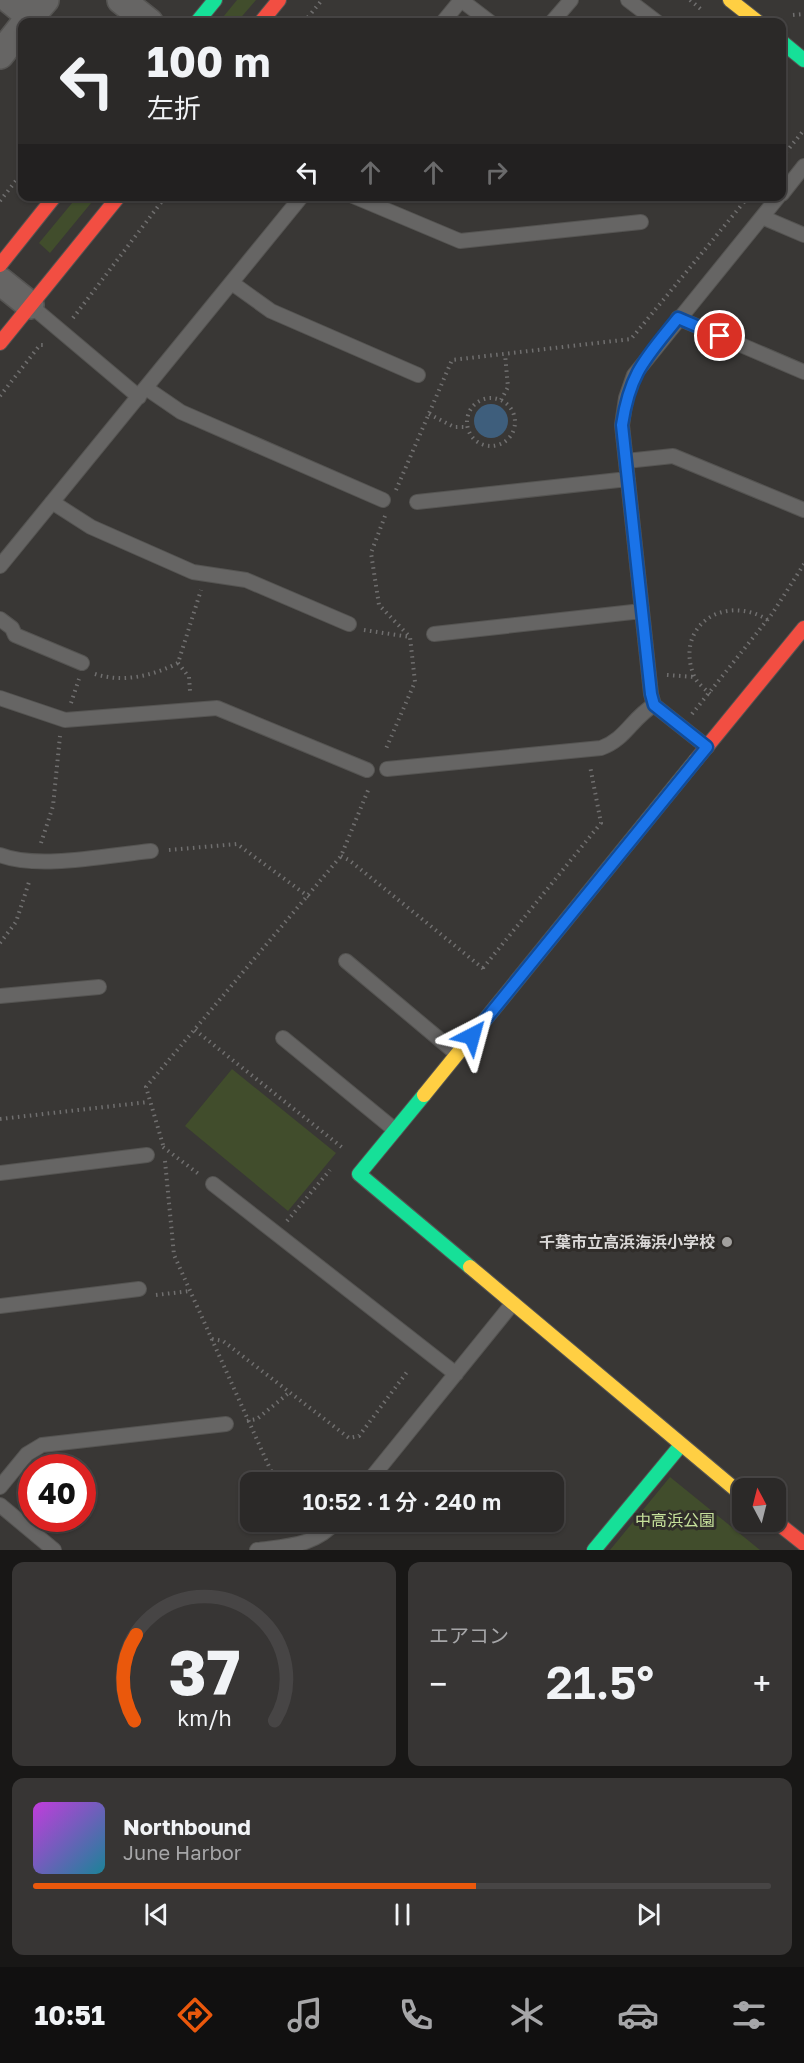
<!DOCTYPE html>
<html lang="ja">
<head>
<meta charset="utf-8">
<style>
	:root { --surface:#2b2928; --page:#373534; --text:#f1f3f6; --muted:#a6a6a8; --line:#474545; --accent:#ea580c }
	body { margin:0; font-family:"Golos Text","Noto Sans JP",sans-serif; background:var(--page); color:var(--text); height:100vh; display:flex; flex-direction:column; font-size:22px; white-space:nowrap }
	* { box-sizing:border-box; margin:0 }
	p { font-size:20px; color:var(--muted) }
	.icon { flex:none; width:33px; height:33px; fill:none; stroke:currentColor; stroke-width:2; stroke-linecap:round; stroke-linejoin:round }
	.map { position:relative; height:1550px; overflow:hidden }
	.side { display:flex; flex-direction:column; gap:12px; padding:12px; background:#181716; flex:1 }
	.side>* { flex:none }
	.guide { position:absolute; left:18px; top:18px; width:768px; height:183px; border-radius:12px; box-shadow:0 2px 4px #0004,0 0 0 2px var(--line); background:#2b2928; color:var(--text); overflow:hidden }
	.needle { width:39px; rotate:353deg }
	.tools { position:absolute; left:732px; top:1478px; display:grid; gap:12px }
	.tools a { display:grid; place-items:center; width:54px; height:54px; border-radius:12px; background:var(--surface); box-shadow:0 2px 4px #0004,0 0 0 2px var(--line); font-size:30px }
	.speed { position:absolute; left:18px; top:1454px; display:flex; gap:12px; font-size:30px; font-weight:700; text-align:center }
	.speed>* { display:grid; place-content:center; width:78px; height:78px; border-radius:50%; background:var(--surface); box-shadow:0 2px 4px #0004,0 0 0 2px var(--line); line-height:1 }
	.speed .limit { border:9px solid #d22; background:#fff; color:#111 }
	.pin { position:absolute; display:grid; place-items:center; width:51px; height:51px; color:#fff; margin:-26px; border:3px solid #fff; border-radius:50%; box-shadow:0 2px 6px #0007 }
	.me { position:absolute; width:66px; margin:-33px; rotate:39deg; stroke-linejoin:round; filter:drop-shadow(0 0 4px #0008) }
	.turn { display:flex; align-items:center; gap:21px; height:126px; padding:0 30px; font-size:27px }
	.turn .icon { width:78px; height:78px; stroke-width:2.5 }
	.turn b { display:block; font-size:42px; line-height:51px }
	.lanes { display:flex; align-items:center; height:57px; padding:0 30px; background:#0003; justify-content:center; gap:30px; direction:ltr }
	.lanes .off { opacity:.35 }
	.big { font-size:45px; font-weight:600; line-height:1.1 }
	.side .tile { flex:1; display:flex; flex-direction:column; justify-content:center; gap:9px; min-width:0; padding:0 21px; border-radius:12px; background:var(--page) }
	.side .dial { align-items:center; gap:0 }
	.dial svg { height:156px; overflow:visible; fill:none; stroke:var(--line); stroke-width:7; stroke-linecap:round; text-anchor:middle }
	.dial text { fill:var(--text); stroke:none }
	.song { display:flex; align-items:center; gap:18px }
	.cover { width:72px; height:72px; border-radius:9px; background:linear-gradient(135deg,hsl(290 70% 55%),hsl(190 70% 35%)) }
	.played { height:6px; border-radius:3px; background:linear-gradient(90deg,var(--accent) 60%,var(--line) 60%) }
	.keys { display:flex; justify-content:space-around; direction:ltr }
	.heat { display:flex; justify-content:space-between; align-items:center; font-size:33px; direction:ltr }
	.side .tiles { flex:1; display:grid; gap:12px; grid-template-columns:1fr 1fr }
	.tile:last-child { grid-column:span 2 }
	.trip { position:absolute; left:240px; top:1472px; width:324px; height:60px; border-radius:12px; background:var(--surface); box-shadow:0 2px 4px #0004,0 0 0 2px var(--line); font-weight:600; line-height:60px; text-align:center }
	.menu { display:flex; height:96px; justify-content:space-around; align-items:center; background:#111010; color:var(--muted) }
	.menu .icon { width:42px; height:42px }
	.menu .current { color:var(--accent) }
	.menu b { font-size:27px; color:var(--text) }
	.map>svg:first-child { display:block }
	.green { fill:#414d2c }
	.water { fill:#3e5e7c }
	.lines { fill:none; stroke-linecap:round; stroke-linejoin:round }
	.lane-casing { stroke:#555452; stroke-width:16 }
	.street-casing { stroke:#555452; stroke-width:30 }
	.fast-casing { stroke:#555452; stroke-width:16 }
	.slow-casing { stroke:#555452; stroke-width:16 }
	.jam-casing { stroke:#555452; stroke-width:16 }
	.path { stroke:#706f6f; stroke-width:4; stroke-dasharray:1.5 4.5; stroke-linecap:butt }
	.lane { stroke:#666564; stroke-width:14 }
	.street { stroke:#666564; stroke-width:27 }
	.fast { stroke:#16e098; stroke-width:14 }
	.slow { stroke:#ffcf43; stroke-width:14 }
	.jam { stroke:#f24e42; stroke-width:14 }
	.route-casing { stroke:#114b97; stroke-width:15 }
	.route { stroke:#1a73e8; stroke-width:10 }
	.poi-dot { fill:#a2a09e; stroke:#302d2a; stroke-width:2 }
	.labels { text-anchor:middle; stroke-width:6; stroke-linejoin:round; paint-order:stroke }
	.poi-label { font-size:16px; font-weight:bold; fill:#dad8d7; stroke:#302d2a; text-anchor:end }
	.park-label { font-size:16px; fill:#c6e19b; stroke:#302d2a }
</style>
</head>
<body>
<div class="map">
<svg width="804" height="1550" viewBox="0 0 804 1550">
	<rect width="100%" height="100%" fill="#393735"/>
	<path class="green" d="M237 0H256L237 22H219Z
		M77 197H96L50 253 39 243Z
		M232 1069 336 1153 288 1211 185 1126Z
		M670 1477 760 1550H610Z"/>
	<path class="water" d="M474 421a17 17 0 1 1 34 0a17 17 0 1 1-34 0Z"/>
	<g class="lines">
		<defs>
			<path id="lane" d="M461 0 490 22
				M628 0 657 22
				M443 22 461 0
				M552 22 571 0
				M782 194 804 166
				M353 196 460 241 641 222
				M762 217 804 235
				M232 283 271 311 418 375
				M30 305 139 397
				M678 318 804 372
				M146 388 181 412 383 500
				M626 461 673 456 804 510
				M52 502 91 527 193 572 246 580 349 624
				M417 502 628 479
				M0 566 302 196
				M0 619 12 628 15 635 82 663
				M434 634 642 611
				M0 698 65 720 217 708 367 770
				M707 747 654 705 651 694 622 425 626 398 634 375 779 196
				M387 769 601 748C625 740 632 718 654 705
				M0 855C38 870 109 855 151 851
				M346 961 457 1054
				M0 996 99 987
				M283 1038 395 1130
				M0 1173 147 1155
				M213 1184 456 1374
				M0 1306 139 1289
				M368 1482 513 1303
				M0 1487 27 1454 42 1445 226 1424
				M0 1505 54 1550
				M257 1550C287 1546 316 1546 336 1521"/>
			<path id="street" d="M10 0 31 17
				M121 0 149 22
				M26 22 45 0
				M0 55 22 27
				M0 281 30 305"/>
			<path id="fast" d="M197 22 215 0
				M782 42 804 60
				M424 1095 359 1174 470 1267
				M594 1550 681 1445"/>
			<path id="slow" d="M730 0 758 22
				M424 1095 696 760
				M470 1267 742 1495"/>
			<path id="jam" d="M261 22 279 0
				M0 265 55 196
				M0 343 119 196
				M696 760 804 628
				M775 1521 804 1544"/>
		</defs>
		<use href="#lane" class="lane-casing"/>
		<use href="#street" class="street-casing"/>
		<use href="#fast" class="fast-casing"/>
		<use href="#slow" class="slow-casing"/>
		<use href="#jam" class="jam-casing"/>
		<path class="path" d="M690 0 703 11
			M793 15 804 14
			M304 22 322 0
			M782 157 804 130
			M0 201 22 173
			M73 318 166 196
			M0 396 40 345H47
			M467 422a24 24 0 1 1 48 0a24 24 0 1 1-48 0Z
			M501 400 508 387 505 354
			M429 414 454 427H467
			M396 490 452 360 631 339 749 196
			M385 516 371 553 379 605 410 637 415 682 385 751
			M364 630 410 637
			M178 663 189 677 190 691
			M95 674C123 683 152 676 178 663L201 590
			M667 675 695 677
			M710 694C705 689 697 683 694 676 674 626 724 593 768 620
			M71 703 79 679
			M692 714 772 614 804 564
			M41 843 53 806 60 736
			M169 850 237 844 309 897
			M341 856 349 860 485 970
			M0 943 16 922 30 879
			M483 968 601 823 590 766
			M195 1030 344 1149
			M0 1119 148 1102
			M163 1145 146 1087 341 856 369 788
			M163 1147 200 1175
			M165 1161 174 1255 276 1482
			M287 1221 330 1170
			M156 1295 190 1291
			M212 1339 223 1341 349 1438 359 1436 407 1372
			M247 1421 257 1419 290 1392"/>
		<use href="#lane" class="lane"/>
		<use href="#street" class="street"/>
		<use href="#fast" class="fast"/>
		<use href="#slow" class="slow"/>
		<use href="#jam" class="jam"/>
	</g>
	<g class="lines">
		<defs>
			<path id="route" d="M472 1036 707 747 654 705 651 694 622 425C630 372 646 358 678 318L720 336"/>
		</defs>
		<use href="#route" class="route-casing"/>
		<use href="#route" class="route"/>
	</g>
	<circle class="poi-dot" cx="727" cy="1242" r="6"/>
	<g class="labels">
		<g class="poi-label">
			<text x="715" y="1248">千葉市立高浜海浜小学校</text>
		</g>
		<g class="park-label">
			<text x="675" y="1526">中高浜公園</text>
		</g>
	</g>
</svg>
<div class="tools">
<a><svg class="needle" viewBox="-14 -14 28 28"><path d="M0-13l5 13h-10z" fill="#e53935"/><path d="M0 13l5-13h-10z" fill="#a6a6a8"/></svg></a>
</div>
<div class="speed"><div class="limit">40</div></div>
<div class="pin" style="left:720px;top:336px;background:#d93025"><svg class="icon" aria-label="arrive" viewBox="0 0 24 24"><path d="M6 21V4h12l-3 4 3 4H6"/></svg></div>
<svg class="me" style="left:472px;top:1036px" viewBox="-20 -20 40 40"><path d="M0-17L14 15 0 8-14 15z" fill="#1a73e8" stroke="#fff" stroke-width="4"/></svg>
<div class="trip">10:52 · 1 分 · 240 m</div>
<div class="guide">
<div class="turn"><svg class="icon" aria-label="left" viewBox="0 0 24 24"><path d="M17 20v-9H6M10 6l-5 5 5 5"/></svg><div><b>100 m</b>左折</div></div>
<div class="lanes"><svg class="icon" aria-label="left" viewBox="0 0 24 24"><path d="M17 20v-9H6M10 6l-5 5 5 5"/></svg><svg class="icon off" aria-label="ahead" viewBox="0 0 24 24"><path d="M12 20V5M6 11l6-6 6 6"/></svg><svg class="icon off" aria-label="ahead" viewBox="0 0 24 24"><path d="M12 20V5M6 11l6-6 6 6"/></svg><svg class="icon off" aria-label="right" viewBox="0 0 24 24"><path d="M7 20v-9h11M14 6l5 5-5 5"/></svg></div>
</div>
</div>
<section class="side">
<div class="tiles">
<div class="tile dial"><svg viewBox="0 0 100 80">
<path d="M14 69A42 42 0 1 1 86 69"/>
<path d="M14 69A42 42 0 0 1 15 25" stroke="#ea580c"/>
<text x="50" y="56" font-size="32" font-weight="700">37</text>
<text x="50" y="72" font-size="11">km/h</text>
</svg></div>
<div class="tile"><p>エアコン</p>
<div class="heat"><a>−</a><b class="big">21.5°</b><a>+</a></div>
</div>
<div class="tile">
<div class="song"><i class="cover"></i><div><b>Northbound</b><p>June Harbor</p></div></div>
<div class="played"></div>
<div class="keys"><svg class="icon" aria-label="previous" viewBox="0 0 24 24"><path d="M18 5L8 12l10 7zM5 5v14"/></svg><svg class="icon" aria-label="pause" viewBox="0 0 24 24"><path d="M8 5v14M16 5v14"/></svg><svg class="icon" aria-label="next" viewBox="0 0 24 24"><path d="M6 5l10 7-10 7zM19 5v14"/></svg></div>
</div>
</div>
</section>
<nav class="menu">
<b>10:51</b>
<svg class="icon current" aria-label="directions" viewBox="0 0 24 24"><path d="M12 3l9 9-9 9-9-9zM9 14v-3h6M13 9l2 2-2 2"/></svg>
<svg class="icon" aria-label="music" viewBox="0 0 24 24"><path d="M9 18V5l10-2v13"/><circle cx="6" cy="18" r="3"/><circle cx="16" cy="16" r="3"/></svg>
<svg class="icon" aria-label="phone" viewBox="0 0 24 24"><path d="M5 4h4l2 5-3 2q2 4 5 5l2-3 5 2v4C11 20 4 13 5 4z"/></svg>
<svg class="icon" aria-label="climate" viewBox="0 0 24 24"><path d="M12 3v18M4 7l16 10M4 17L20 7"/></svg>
<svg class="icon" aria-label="car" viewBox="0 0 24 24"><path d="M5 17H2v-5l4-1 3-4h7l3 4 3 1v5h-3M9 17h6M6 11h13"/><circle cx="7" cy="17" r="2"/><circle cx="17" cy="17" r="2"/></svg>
<svg class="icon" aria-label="filters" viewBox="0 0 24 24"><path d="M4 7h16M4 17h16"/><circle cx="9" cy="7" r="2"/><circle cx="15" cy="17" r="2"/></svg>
</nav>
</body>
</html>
